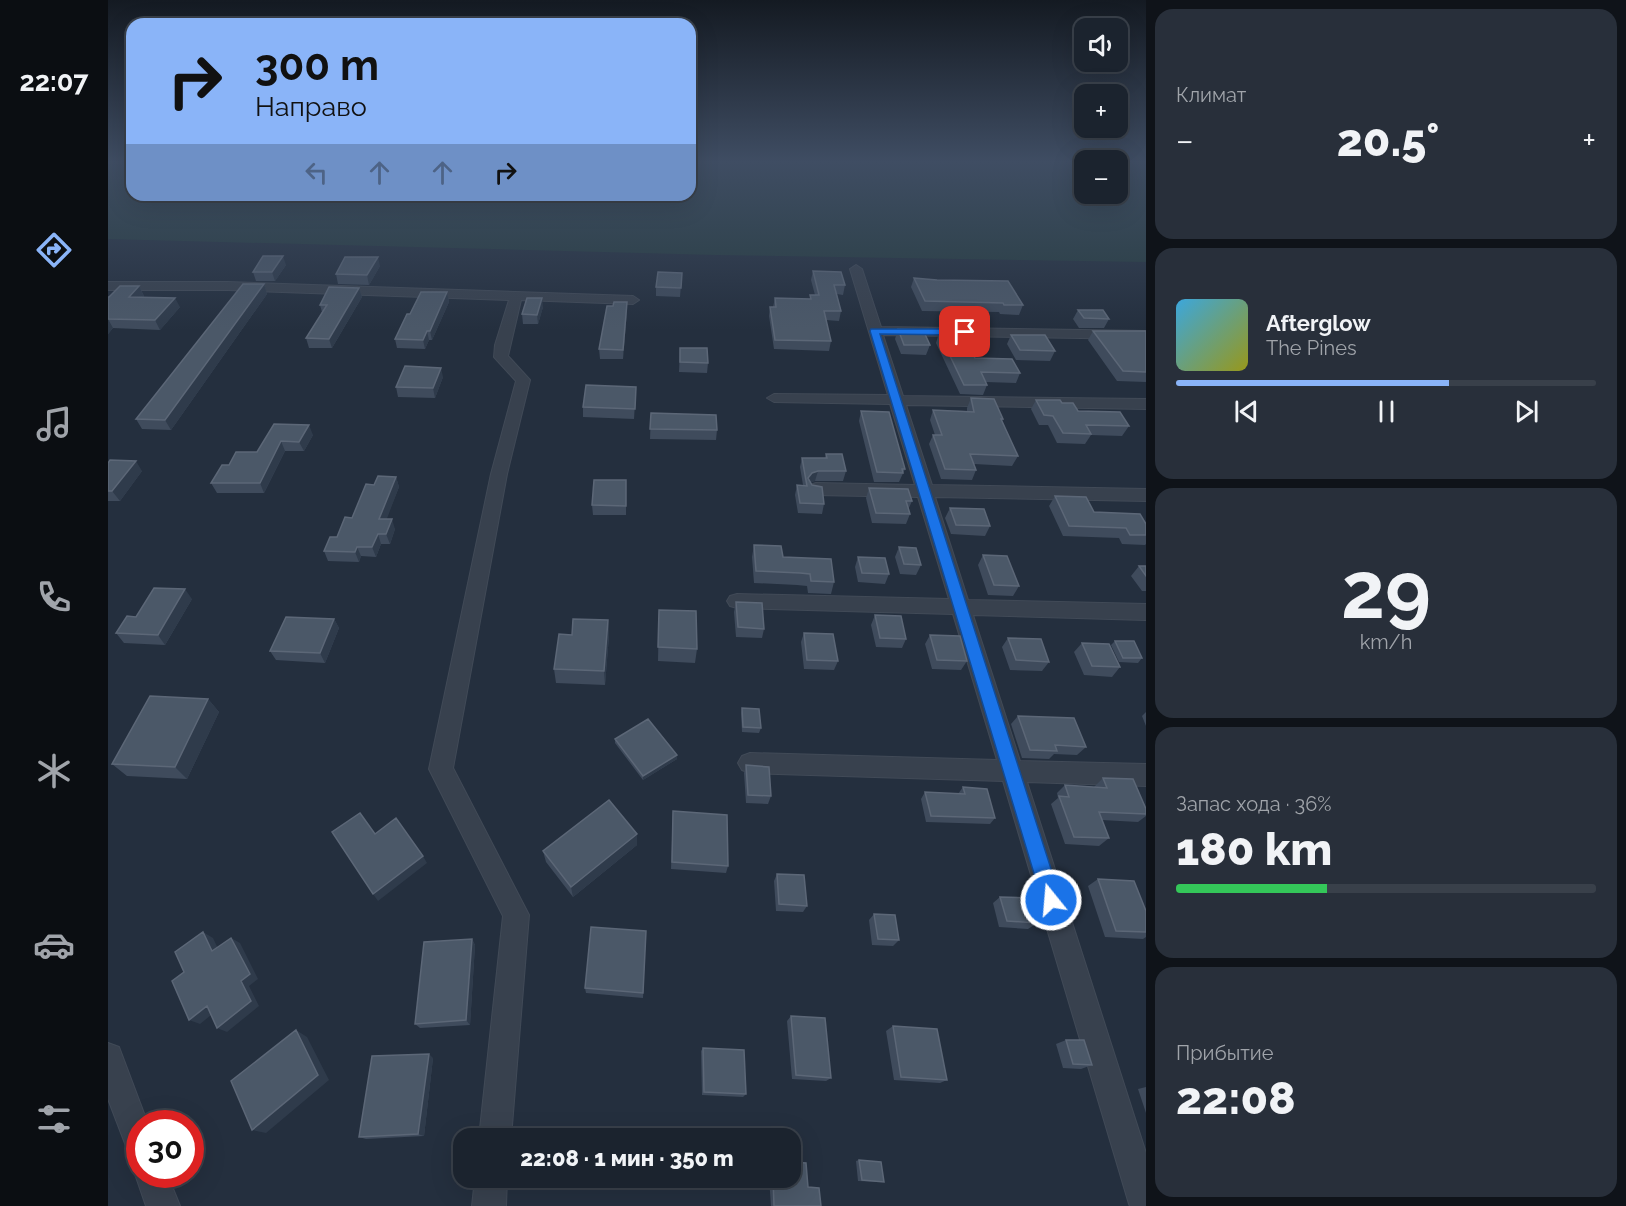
<!DOCTYPE html>
<html lang="ru">
<head>
<meta charset="utf-8">
<style>
	:root { --surface:#1b232e; --page:#282f3a; --text:#f1f3f6; --muted:#a0a4aa; --line:#39404a; --accent:#8ab4f8 }
	body { margin:0; font-family:Raleway,sans-serif; background:var(--page); color:var(--text); height:100vh; display:flex; flex-direction:column; font-size:22px; white-space:nowrap }
	* { box-sizing:border-box; margin:0 }
	p { font-size:20px; color:var(--muted) }
	.icon { flex:none; width:33px; height:33px; fill:none; stroke:currentColor; stroke-width:2; stroke-linecap:round; stroke-linejoin:round }
	.map { position:relative; flex:1; overflow:hidden }
	.drawer { display:flex; flex-direction:column; gap:9px; padding:9px; background:#0f1319; width:480px }
	.drawer>* { flex:none }
	.guide { position:absolute; left:18px; top:18px; width:570px; height:183px; border-radius:18px; box-shadow:0 6px 24px #0002,0 0 0 2px var(--line); background:#8ab4f8; color:#111; overflow:hidden }
	.buttons { position:absolute; left:966px; top:18px; display:grid; gap:12px }
	.buttons a { display:grid; place-items:center; width:54px; height:54px; border-radius:12px; background:var(--surface); box-shadow:0 6px 24px #0002,0 0 0 2px var(--line); font-size:30px }
	.speed { position:absolute; left:18px; top:1110px; display:flex; gap:12px; font-size:30px; font-weight:700; text-align:center }
	.speed>* { display:grid; place-content:center; width:78px; height:78px; border-radius:50%; background:var(--surface); box-shadow:0 6px 24px #0002,0 0 0 2px var(--line); line-height:1 }
	.speed .limit { border:9px solid #d22; background:#fff; color:#111 }
	.pin { position:absolute; display:grid; place-items:center; width:51px; height:51px; color:#fff; margin:-26px; border-radius:12px; box-shadow:0 3px 9px #0006 }
	.me { position:absolute; width:66px; margin:-33px; rotate:343deg; stroke-linejoin:round; filter:drop-shadow(0 0 4px #0008) }
	.turn { display:flex; align-items:center; gap:21px; height:126px; padding:0 30px; font-size:27px }
	.turn .icon { width:78px; height:78px; stroke-width:2.5 }
	.turn b { display:block; font-size:42px; line-height:51px }
	.lanes { display:flex; align-items:center; height:57px; padding:0 30px; background:#0003; justify-content:center; gap:30px; direction:ltr }
	.lanes .off { opacity:.35 }
	.big { font-size:45px; font-weight:800; line-height:1.1 }
	.drawer .tile { flex:1; display:flex; flex-direction:column; justify-content:center; gap:9px; min-width:0; padding:0 21px; border-radius:18px; background:var(--page) }
	.drawer .dial { align-items:center; gap:0 }
	.dial b { font-size:78px; line-height:1 }
	.song { display:flex; align-items:center; gap:18px }
	.cover { width:72px; height:72px; border-radius:9px; background:linear-gradient(135deg,hsl(200 70% 55%),hsl(60 70% 35%)) }
	.played { height:6px; border-radius:3px; background:linear-gradient(90deg,var(--accent) 65%,var(--line) 65%) }
	.keys { display:flex; justify-content:space-around; direction:ltr }
	.heat { display:flex; justify-content:space-between; align-items:center; font-size:33px; direction:ltr }
	.charge { height:9px; border-radius:4px; background:linear-gradient(90deg,#34c759 36%,var(--line) 0) }
	.trip { position:absolute; left:345px; top:1128px; width:348px; height:60px; border-radius:18px; background:var(--surface); box-shadow:0 6px 24px #0002,0 0 0 2px var(--line); font-weight:800; line-height:60px; text-align:center }
	main { display:flex; flex:1; min-height:0 }
	.tabs { display:flex; flex-direction:column; width:108px; justify-content:space-around; align-items:center; background:#0b0e12; color:var(--muted) }
	.tabs .icon { width:42px; height:42px }
	.tabs .current { color:var(--accent) }
	.tabs b { font-size:27px; color:var(--text) }
	.map>svg:first-child { display:block }
	.green { fill:#263c3f }
	.lines { fill:none; stroke-linecap:round; stroke-linejoin:round }
	.minor-casing { stroke:#414a57; stroke-width:2 }
	.minor { fill:#38414e; fill-rule:evenodd }
	.wall { fill:#3f4b5c }
	.shaded-wall { fill:#2f3b4b }
	.building { fill:#4b5868; stroke:#5c6777; stroke-width:1.5 }
	.route { fill:#1a73e8; stroke:#114b97; stroke-width:1.5 }
</style>
</head>
<body>
<main>
<nav class="tabs">
<b>22:07</b>
<svg class="icon current" aria-label="directions" viewBox="0 0 24 24"><path d="M12 3l9 9-9 9-9-9zM9 14v-3h6M13 9l2 2-2 2"/></svg>
<svg class="icon" aria-label="music" viewBox="0 0 24 24"><path d="M9 18V5l10-2v13"/><circle cx="6" cy="18" r="3"/><circle cx="16" cy="16" r="3"/></svg>
<svg class="icon" aria-label="phone" viewBox="0 0 24 24"><path d="M5 4h4l2 5-3 2q2 4 5 5l2-3 5 2v4C11 20 4 13 5 4z"/></svg>
<svg class="icon" aria-label="climate" viewBox="0 0 24 24"><path d="M12 3v18M4 7l16 10M4 17L20 7"/></svg>
<svg class="icon" aria-label="car" viewBox="0 0 24 24"><path d="M5 17H2v-5l4-1 3-4h7l3 4 3 1v5h-3M9 17h6M6 11h13"/><circle cx="7" cy="17" r="2"/><circle cx="17" cy="17" r="2"/></svg>
<svg class="icon" aria-label="filters" viewBox="0 0 24 24"><path d="M4 7h16M4 17h16"/><circle cx="9" cy="7" r="2"/><circle cx="15" cy="17" r="2"/></svg>
</nav>
<div class="map">
<svg width="1038" height="1206" viewBox="0 0 1038 1206">
	<rect width="100%" height="100%" fill="#242f3e"/>
	<path class="green" d="M0 162H24V195H582V162H976V194H1010V162H1038V262L607 255 0 239Z"/>
	<g class="lines">
		<defs>
			<path id="minor" d="M748 265 754 269 773 327 1038 331V339L775 335 795 396 1038 399V409L798 405 824 485 1038 489V501L827 497 860 600 1038 604V620L865 615 912 761 1038 764V786L919 782 1038 1153V1206H1022L1021 1204 895 781 642 773 634 770 630 763 634 756 642 753 889 760 845 614 629 608 622 606 619 601 622 596 629 594 841 599 810 497 708 495 702 493 700 489 702 485 708 483 807 485 782 404 666 402 659 398 666 394 780 395 742 269Z
				M0 282H120L525 296 531 300 525 304 413 300 400 356 422 380 399 474 345 768 421 915 403 1138H371L395 916 321 769 383 474 408 381 386 357 387 345 401 300 120 290H0Z
				M0 1043 11 1047 40 1124H32V1159L21 1154 0 1099Z
				M32 1163V1174H59L72 1206H38L27 1174Z
				M367 1178H399L398 1206H364Z"/>
		</defs>
		<use href="#minor" class="minor-casing"/>
		<use href="#minor" class="minor"/>
	</g>
	<path class="wall" d="M178 265 167 281H148L145 272Z
		M272 266 261 285 230 284 228 274Z
		M705 271 737 285 735 295 729 294 733 311 731 321 718 320 723 341 721 351 666 349 661 316 662 307H665L667 298 702 299V295H707L703 280Z
		M574 273 572 297 548 296V287Z
		M806 278 829 280 915 305 911 315 892 314 891 312 814 311 803 287Z
		M156 284 159 294 63 430 34 429 28 419Z
		M31 286 36 296 35 297 72 307 52 330 5 328 0 334V297Z
		M251 288 254 297 224 348H201L198 338 214 312 212 305Z
		M339 292 341 302 324 340H321L317 349 289 348 287 339 302 314Z
		M435 307 430 324H415L414 314Z
		M970 310 1001 319 996 328H971L965 319Z
		M519 311 515 359H492L491 349Z
		M790 329 822 345 818 355 793 354 787 339Z
		M985 331H1038V382L1009 381 980 340Z
		M831 333 867 358 912 373 908 383 878 382 879 385 875 395 852 394 828 343Z
		M903 335 947 351 942 361 908 360 899 344Z
		M572 348 600 363 599 373 571 372Z
		M335 377 327 398 290 397 288 387Z
		M528 387 526 419 475 417V407Z
		M863 398 895 419 894 421 910 456 904 466 866 464 868 470 864 480 833 479 821 444 825 435H827L822 420 825 410 859 411V408Z
		M928 400 954 403 970 411 1021 426 1014 436 983 435 977 444 949 443 940 425H931L923 409Z
		M753 411 797 469 791 482H766L751 421Z
		M543 413 609 430 608 440 542 439Z
		M166 424 205 435 196 451H177L156 493H109L103 483 121 465 149 452Z
		M718 454 738 471 735 481H707L702 482 716 504 714 514 690 513 687 495 689 485H695L692 467 694 458H717Z
		M0 463 34 471 12 501H0Z
		M288 477 291 487 278 519 287 529 282 544H273L268 557 253 556 251 562 220 561 216 551 229 537 244 518 266 485Z
		M518 480V515H485L484 505Z
		M761 488 804 501 800 510 802 514 798 524 764 523 758 498Z
		M947 496 986 512 1038 524V544L1037 545 1014 544 1011 538 955 536 941 506Z
		M842 508 882 526 877 536 843 534 837 518Z
		M646 545 675 557 726 582 723 594 700 593 699 586 689 585 646 583 644 557Z
		M791 547 813 565 808 575 792 574 787 557Z
		M875 555 911 586 905 596 880 595 870 565Z
		M750 557 781 574 777 584 750 582 747 567Z
		M1031 566H1038V591H1034L1023 576Z
		M84 599 57 645 16 643 8 633 28 617Z
		M628 602 656 629 654 638 628 637 626 612Z
		M551 610 589 649 587 663 550 661Z
		M767 615 798 639 794 648 768 647 763 625Z
		M226 619 231 628 217 663 168 660 162 651Z
		M500 620 501 635 497 685 448 683 446 669 464 635Z
		M696 633 730 661 726 670 696 669 693 642Z
		M822 635 859 661 853 670 824 669 817 644Z
		M900 638 941 662 934 671 902 670 894 647Z
		M1007 641 1034 658 1030 663 1011 662 1003 645Z
		M974 643 1012 667 1004 677 976 675 966 652Z
		M100 699 111 712 79 779 19 776 4 764Z
		M634 708 653 728 651 733 634 732 633 713Z
		M1038 712V726L1034 716Z
		M910 716 978 747 969 755 946 754 941 759 914 758 903 724Z
		M507 739 569 759 535 780 507 743Z
		M638 765 663 796 660 804 638 803 636 773Z
		M995 778 1038 809V816L1030 822 994 820 1001 838 991 846 957 844 943 804 950 798 949 793 957 785 986 787Z
		M855 787 887 818 882 824 818 822 813 799 817 792 850 794Z
		M565 811 620 866 618 873 563 869Z
		M529 834V845L465 897 438 862 435 851Z
		M669 874 699 906 695 912 668 911 666 881Z
		M990 879 1038 911V937L1035 939 997 937 980 886Z
		M892 897 929 923 920 929 891 927 885 903Z
		M766 914 791 940 785 946 764 945 761 920Z
		M538 931 535 998 478 993 477 988Z
		M364 939 367 945 362 1025 312 1028 307 1024Z
		M683 1016 723 1078 718 1081 684 1079 679 1021Z
		M785 1026 839 1080 832 1083 786 1080 778 1031Z
		M958 1040 984 1065 973 1069 955 1068 948 1044Z
		M595 1048 638 1094 635 1097 594 1095 593 1051Z
		M325 1058 316 1136 258 1139 251 1137Z
		M1038 1087V1113L1030 1089Z
		M751 1160 776 1182 750 1181 748 1161Z
		M661 1178H682L700 1187 713 1206H663Z"/>
	<path class="shaded-wall" d="M175 256 178 265 167 281 164 272Z
		M270 257 272 266 261 285 259 275Z
		M156 284 159 294 63 430 57 420Z
		M31 286 36 296 26 306 21 297Z
		M251 288 254 297 224 348 221 339Z
		M339 292 341 302 324 340 322 331Z
		M67 298 72 307 52 330 47 320Z
		M434 298 435 307 430 324 429 315Z
		M519 302V311L515 359V350Z
		M0 319 5 328 0 334Z
		M319 331 321 340 317 349 315 340Z
		M333 368 335 377 327 398 325 388Z
		M201 425 205 435 196 451 191 442Z
		M173 441 177 451 156 493 152 483Z
		M28 461 34 471 12 501 4 491Z
		M710 471 707 481 701 483 700 478 704 473Z
		M288 477 291 487 275 529 271 519Z
		M284 519 287 529 282 544 278 534Z
		M270 534 273 544 268 557 264 547Z
		M249 547 253 556 251 562 247 552Z
		M77 589 84 599 57 645 50 635Z
		M226 619 231 628 217 663 212 653Z
		M500 620 501 635 497 685 496 671Z
		M100 699 111 712 79 779 67 767Z
		M569 755V759L535 780V776Z
		M529 834V845L465 897 463 887Z
		M315 856 319 863 270 901 265 894Z
		M95 932 105 938 114 957 104 951Z
		M123 938 132 943 150 979 141 986 151 1006 119 1032 109 1028 133 981Z
		M364 939 367 945 362 1025 358 1020Z
		M99 1006 108 1011 92 1024 81 1020Z
		M188 1030 199 1037 221 1080 158 1133 144 1130Z
		M321 1054 325 1058 316 1136 310 1134Z"/>
	<path class="building" d="M155 256H175L164 272H145Z
		M237 257H270L259 275 228 274Z
		M705 271 733 272 737 285H726L733 311H716L723 341 667 340 662 307H668L667 298 703 299 702 295H711Z
		M550 272 574 273 573 288 548 287Z
		M806 278 829 280 900 281 915 305H896L895 303 817 301Z
		M135 284H156L57 420 28 419Z
		M12 286H31L21 297 67 298 47 320 0 319V297H1Z
		M221 287 251 288 221 339 198 338 219 305H212Z
		M313 292H339L322 331H319L315 340 287 339 299 314H302Z
		M419 298H434L429 315 414 314Z
		M506 302H519L515 350 491 349 499 306H505Z
		M970 310H995L1001 319 976 318Z
		M790 329 815 330 822 345H796Z
		M985 331H1038V372L1015 371Z
		M831 333 855 334 867 358 904 359 912 373 873 372 879 385H856Z
		M903 335H937L947 351 912 350Z
		M572 348H599L600 363 572 362Z
		M297 366 333 368 325 388 288 387Z
		M478 385 528 387 527 409 475 407Z
		M863 398 886 399 895 419H893L910 456 862 454 868 470 837 469 825 435H834L825 410 866 412Z
		M928 400H952L954 403H965L970 411 1012 412 1021 426 978 425 983 434 955 433 945 416 936 415Z
		M753 411 781 412 797 469H794L795 473 769 472Z
		M543 413 608 415 609 430 542 429Z
		M166 424 201 425 191 442 173 441 152 483H103L114 465H121L128 452H149Z
		M718 454H734L738 471H710L704 473 700 478 704 485 714 487 716 504 692 503 689 485 699 486 694 458H719Z
		M2 460 28 461 4 491H0V463Z
		M270 476 288 477 271 519H284L278 534H270L264 547H249L247 552 216 551 222 537H229L237 517 244 518 258 484 266 485Z
		M486 480H518V506L484 505Z
		M761 488 800 489 804 501H798L802 514 768 513Z
		M947 496 978 497 986 512 1032 514 1038 524V535H1022L1018 528 961 526Z
		M842 508 876 509 882 526 848 525Z
		M646 545 673 546 675 557 723 559 726 582 703 581 702 574 692 573 648 571Z
		M791 547 808 548 813 565 796 564Z
		M875 555 899 556 911 586 886 585Z
		M750 557 777 558 781 574 754 573Z
		M1031 566H1038V576Z
		M46 588 77 589 50 635 8 633 19 616 28 617Z
		M628 602 654 603 656 629 630 627Z
		M551 610 588 611 589 649 550 647Z
		M767 615 793 616 798 639 772 638Z
		M178 617 226 619 212 653 162 651Z
		M465 619 500 620 496 671 446 669 451 634 464 635Z
		M696 633 725 634 730 661 699 660Z
		M822 635 852 636 859 661 829 660Z
		M900 638 933 639 941 662 908 660Z
		M1007 641H1026L1034 658H1015Z
		M974 643 1001 644 1012 667 984 666Z
		M42 696 100 699 67 767 4 764Z
		M634 708 651 709 653 728 635 727Z
		M910 716 966 718 978 747 947 745 949 751 922 750Z
		M540 719 569 755 535 776 507 739Z
		M638 765 661 767 663 796 640 795Z
		M995 778 1025 779 1038 809V814L991 812 1001 838 966 837 951 796 961 797 957 785 999 788Z
		M855 787 879 789 887 818 823 816 817 792 857 794Z
		M501 800 529 834 463 887 435 851Z
		M565 811 619 815 620 866 564 862Z
		M252 813 267 834 288 818 315 856 265 894 224 832Z
		M669 874 696 875 699 906 671 904Z
		M990 879 1026 881 1038 911V932L1008 931Z
		M892 897 922 898 929 923 899 921Z
		M766 914 787 915 791 940 770 939Z
		M483 927 538 931 535 993 477 988Z
		M95 932 104 951 123 938 142 974 133 981 143 1001 109 1028 99 1006 81 1020 64 981 76 972 67 952Z
		M364 939 358 1020 307 1024 316 942Z
		M683 1016 717 1018 723 1078 688 1075Z
		M785 1026 829 1029 839 1080 793 1077Z
		M188 1030 210 1075 144 1130 123 1081Z
		M958 1040H976L984 1065 965 1064Z
		M595 1048 636 1050 638 1094 596 1092Z
		M321 1054 310 1134 251 1137 264 1056Z
		M751 1160 773 1162 776 1182 754 1180Z
		M682 1162 698 1163 700 1187 711 1188 713 1206H666L665 1178H682Z"/>
	<linearGradient id="sky" x2="0" y2="1"><stop stop-color="#141a22"/><stop offset="0.49" stop-color="#3f4d63"/><stop offset="1" stop-color="#3f4d63" stop-opacity="0"/></linearGradient>
	<rect width="1038" height="330" fill="url(#sky)"/>
	<path class="route" d="M763 329H857L862 332 857 335 772 334 953 900 950 907 943 909 937 907 934 900 762 331Z"/>
</svg>
<div class="buttons">
<a><svg class="icon" aria-label="sound" viewBox="0 0 24 24"><path d="M4 9h4l5-4v14l-5-4H4zM17 9q2 3 0 6"/></svg></a>
<a>+</a>
<a>−</a>
</div>
<div class="speed"><div class="limit">30</div></div>
<div class="pin" style="left:857px;top:332px;background:#d93025"><svg class="icon" aria-label="arrive" viewBox="0 0 24 24"><path d="M6 21V4h12l-3 4 3 4H6"/></svg></div>
<svg class="me" style="left:943px;top:900px" viewBox="-20 -20 40 40"><circle r="17" fill="#1a73e8" stroke="#fff" stroke-width="3"/><path d="M0-11L8 9 0 5-8 9z" fill="#fff"/></svg>
<div class="trip">22:08 · 1 мин · 350 m</div>
<div class="guide">
<div class="turn"><svg class="icon" aria-label="right" viewBox="0 0 24 24"><path d="M7 20v-9h11M14 6l5 5-5 5"/></svg><div><b>300 m</b>Направо</div></div>
<div class="lanes"><svg class="icon off" aria-label="left" viewBox="0 0 24 24"><path d="M17 20v-9H6M10 6l-5 5 5 5"/></svg><svg class="icon off" aria-label="ahead" viewBox="0 0 24 24"><path d="M12 20V5M6 11l6-6 6 6"/></svg><svg class="icon off" aria-label="ahead" viewBox="0 0 24 24"><path d="M12 20V5M6 11l6-6 6 6"/></svg><svg class="icon" aria-label="right" viewBox="0 0 24 24"><path d="M7 20v-9h11M14 6l5 5-5 5"/></svg></div>
</div>
</div>
<section class="drawer">
<div class="tile"><p>Климат</p>
<div class="heat"><a>−</a><b class="big">20.5°</b><a>+</a></div>
</div>
<div class="tile">
<div class="song"><i class="cover"></i><div><b>Afterglow</b><p>The Pines</p></div></div>
<div class="played"></div>
<div class="keys"><svg class="icon" aria-label="previous" viewBox="0 0 24 24"><path d="M18 5L8 12l10 7zM5 5v14"/></svg><svg class="icon" aria-label="pause" viewBox="0 0 24 24"><path d="M8 5v14M16 5v14"/></svg><svg class="icon" aria-label="next" viewBox="0 0 24 24"><path d="M6 5l10 7-10 7zM19 5v14"/></svg></div>
</div>
<div class="tile dial"><b>29</b><p>km/h</p></div>
<div class="tile"><p>Запас хода · 36%</p><b class="big">180 km</b><div class="charge"></div></div>
<div class="tile"><p>Прибытие</p><b class="big">22:08</b></div>
</section>
</main>
</body>
</html>
